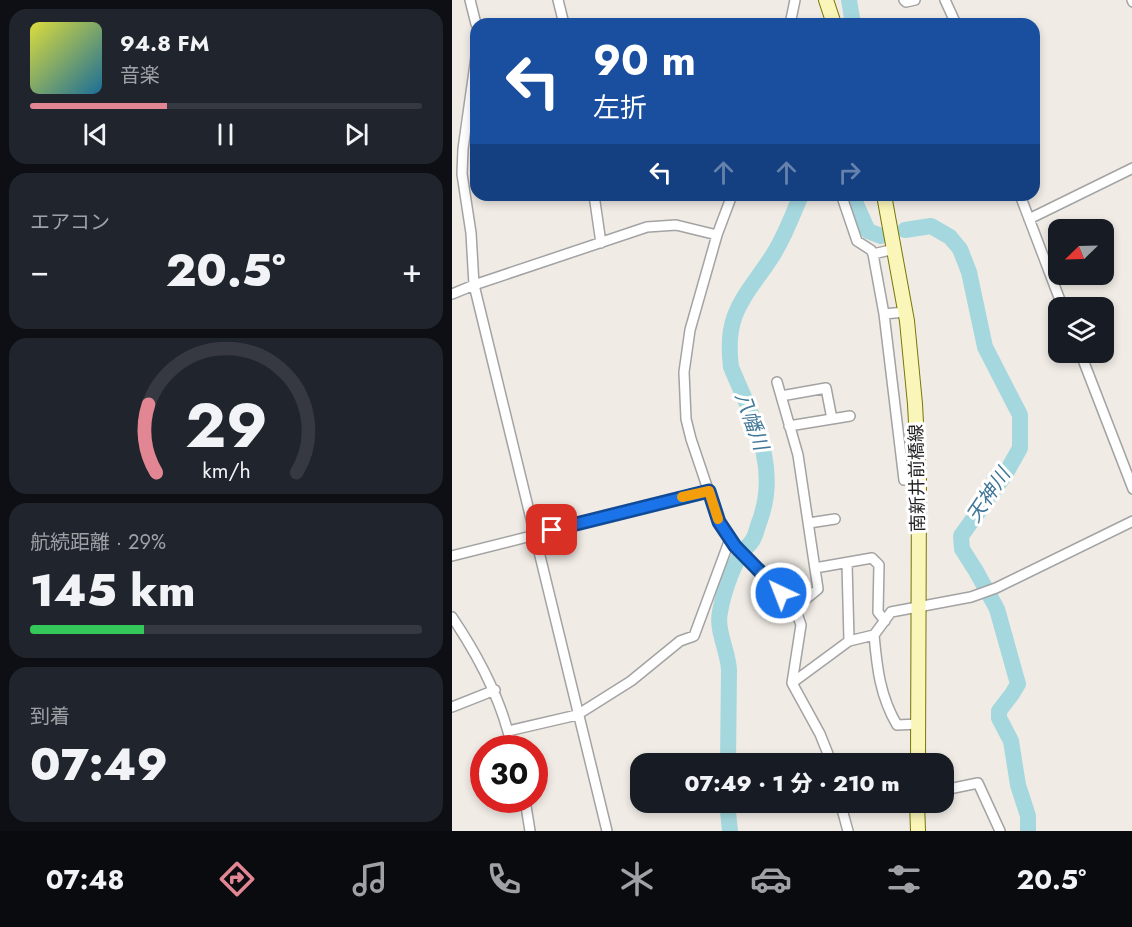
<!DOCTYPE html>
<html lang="ja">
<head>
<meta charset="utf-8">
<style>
	:root { --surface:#171b24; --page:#20242c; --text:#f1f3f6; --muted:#9ea1a6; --line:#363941; --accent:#e18692 }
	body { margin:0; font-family:Jost,"Noto Sans JP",sans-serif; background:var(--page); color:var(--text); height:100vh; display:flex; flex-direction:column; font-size:22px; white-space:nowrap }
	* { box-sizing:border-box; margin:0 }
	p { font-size:20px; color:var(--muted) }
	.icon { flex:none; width:33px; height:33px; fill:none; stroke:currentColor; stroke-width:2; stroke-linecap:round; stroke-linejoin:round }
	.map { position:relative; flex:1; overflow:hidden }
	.drawer { display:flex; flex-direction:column; gap:9px; padding:9px; background:#0d0f14; width:452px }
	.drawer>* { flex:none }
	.top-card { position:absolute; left:18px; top:18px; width:570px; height:183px; border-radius:18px; box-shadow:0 3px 9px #0003; background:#1a4fa0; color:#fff; overflow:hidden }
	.needle { width:39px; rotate:247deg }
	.fabs { position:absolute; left:596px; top:219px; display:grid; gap:12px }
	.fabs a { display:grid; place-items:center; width:66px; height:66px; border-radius:12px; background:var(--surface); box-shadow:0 3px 9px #0003; font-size:30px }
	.speed { position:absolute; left:18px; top:735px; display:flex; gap:12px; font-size:30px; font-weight:700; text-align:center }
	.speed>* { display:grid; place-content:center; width:78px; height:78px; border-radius:50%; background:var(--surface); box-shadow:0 3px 9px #0003; line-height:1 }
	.speed .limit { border:9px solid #d22; background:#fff; color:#111 }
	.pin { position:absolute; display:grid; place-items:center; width:51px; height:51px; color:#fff; margin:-26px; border-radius:12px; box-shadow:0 3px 9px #0006 }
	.me { position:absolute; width:66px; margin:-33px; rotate:317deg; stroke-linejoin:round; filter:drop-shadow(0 0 4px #0008) }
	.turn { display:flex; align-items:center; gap:21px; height:126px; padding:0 24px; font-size:27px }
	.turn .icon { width:78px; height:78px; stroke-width:2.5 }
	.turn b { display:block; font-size:42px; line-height:51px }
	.lanes { display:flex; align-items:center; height:57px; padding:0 24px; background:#0003; justify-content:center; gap:30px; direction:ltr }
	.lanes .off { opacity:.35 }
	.big { font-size:45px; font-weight:800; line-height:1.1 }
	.drawer .card { flex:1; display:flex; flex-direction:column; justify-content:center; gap:9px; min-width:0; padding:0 21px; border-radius:18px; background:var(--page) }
	.drawer .dial { align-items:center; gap:0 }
	.dial svg { height:156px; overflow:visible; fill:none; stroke:var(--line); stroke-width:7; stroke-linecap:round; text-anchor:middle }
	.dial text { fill:var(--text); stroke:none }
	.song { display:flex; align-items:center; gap:18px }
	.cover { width:72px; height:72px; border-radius:9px; background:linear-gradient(135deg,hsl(60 70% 55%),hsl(200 70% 35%)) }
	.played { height:6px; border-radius:3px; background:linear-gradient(90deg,var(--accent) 35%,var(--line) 35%) }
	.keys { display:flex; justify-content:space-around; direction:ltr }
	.heat { display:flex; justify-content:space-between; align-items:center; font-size:33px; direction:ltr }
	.charge { height:9px; border-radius:4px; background:linear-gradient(90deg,#34c759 29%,var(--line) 0) }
	.trip { position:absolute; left:178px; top:753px; width:324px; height:60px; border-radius:18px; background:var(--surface); box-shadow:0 3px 9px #0003; font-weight:800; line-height:60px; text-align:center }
	.dock { display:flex; height:96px; justify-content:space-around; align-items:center; background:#090b0e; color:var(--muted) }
	.dock .icon { width:42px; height:42px }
	.dock .active { color:var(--accent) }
	.dock b { font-size:27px; color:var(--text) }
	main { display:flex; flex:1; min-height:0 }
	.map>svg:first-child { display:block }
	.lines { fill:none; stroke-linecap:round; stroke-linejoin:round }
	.river { stroke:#a5d8de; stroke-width:16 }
	.minor-casing { stroke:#a3a3a3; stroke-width:12 }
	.secondary-casing { stroke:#787704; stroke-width:16 }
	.minor { stroke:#fff; stroke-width:9 }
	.secondary { stroke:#faf6b9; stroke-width:14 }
	.route-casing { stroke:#114b97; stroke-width:15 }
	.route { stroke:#1a73e8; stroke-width:10 }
	.slow { stroke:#f59e0b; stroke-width:10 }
	.labels { text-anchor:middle; stroke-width:6; stroke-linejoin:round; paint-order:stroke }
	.street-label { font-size:18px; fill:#1f1f1f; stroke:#fff }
	.water-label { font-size:20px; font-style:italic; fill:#417798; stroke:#fff }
</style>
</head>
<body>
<main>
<section class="drawer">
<div class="card">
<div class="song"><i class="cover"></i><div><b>94.8 FM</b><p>音楽</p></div></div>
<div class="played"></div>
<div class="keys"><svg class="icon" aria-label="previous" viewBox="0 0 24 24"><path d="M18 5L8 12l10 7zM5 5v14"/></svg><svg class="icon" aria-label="pause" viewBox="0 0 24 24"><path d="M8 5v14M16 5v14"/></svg><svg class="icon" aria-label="next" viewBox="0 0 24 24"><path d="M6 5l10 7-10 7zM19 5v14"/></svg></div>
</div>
<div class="card"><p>エアコン</p>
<div class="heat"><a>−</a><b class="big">20.5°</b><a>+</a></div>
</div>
<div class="card dial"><svg viewBox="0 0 100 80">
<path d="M14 69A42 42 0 1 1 86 69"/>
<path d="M14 69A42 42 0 0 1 10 34" stroke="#e18692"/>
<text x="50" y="56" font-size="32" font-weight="700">29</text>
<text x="50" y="72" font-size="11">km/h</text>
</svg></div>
<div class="card"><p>航続距離 · 29%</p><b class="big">145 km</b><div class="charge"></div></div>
<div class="card"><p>到着</p><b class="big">07:49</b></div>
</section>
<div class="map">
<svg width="681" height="831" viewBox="0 0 681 831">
	<rect width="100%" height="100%" fill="#f0ebe5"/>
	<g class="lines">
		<path class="river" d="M397 0 401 24
			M400 195 416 231 429 236
			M453 230 479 226 498 237 508 249 517 272 533 347 568 415V448L554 473 509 536 510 549 524 571 545 609 566 684 560 694 547 711V718L559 741 566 785 576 816V831
			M276 764 277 670C276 650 264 631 268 612 271 594 279 571 288 555 291 550 296 547 300 541 304 536 305 527 308 520 328 464 300 418 279 367 272 313 292 299 319 258 332 239 340 216 349 195
			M275 802 278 831"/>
		<defs>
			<path id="minor" d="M18 0 24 24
				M106 0 112 24
				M452 0 454 2 463 0
				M493 0 504 24
				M680 0 681 2
				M338 24 343 0
				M24 57 11 149 10 174 19 233 22 285 155 831
				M142 195 149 243
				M280 195 265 235 238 330 232 372 234 419 239 439 267 522 283 546 343 608 349 625 340 683 368 734 380 764
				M387 195 390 197 405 241 419 250 421 254 432 314 452 480H467
				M568 195 611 308
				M577 219 681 168
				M421 254 443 249
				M0 294 22 285 195 227 224 225 265 235
				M432 314 453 312
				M628 352 681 489
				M325 382 346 455 366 589 343 608
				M329 396 374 388 380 419
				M337 426 398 416
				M357 523 383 519
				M0 556 257 491
				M395 563 397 641
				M363 568 420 558 427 565 426 612 433 621
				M0 617C27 657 50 700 60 748
				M422 635C425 668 428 696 445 725L467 724
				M340 683 397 641 422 635 439 612 519 597 544 588 681 521
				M0 707 43 690
				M56 731 125 715 179 681 228 641 242 636 278 539
				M492 790 526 783 548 831
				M73 800 78 831
				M388 802 396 831"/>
			<path id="secondary" d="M374 0 382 24
				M432 195 455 321 463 404 467 480 466 764
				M465 802 466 831"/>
		</defs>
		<use href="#minor" class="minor-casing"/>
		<use href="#secondary" class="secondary-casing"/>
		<use href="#minor" class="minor"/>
		<use href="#secondary" class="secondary"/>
	</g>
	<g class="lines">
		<defs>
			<path id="route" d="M100 530 257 491 267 522 283 546 329 593"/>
		</defs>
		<use href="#route" class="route-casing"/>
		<use href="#route" class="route"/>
		<path class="slow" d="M230 497 257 491 266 519"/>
	</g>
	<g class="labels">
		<g class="street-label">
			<text transform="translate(465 478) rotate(-91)" y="6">南新井前橋線</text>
		</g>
		<g class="water-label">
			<text transform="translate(300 421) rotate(70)" y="7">八幡川</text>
			<text transform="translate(536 495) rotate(-56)" y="7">天神川</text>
		</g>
	</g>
</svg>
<div class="fabs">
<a><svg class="needle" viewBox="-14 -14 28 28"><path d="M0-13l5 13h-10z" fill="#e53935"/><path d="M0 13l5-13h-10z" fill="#9ea1a6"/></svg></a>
<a><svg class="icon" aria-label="layers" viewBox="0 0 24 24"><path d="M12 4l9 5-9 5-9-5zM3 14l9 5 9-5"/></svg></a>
</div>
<div class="speed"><div class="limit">30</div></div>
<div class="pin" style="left:100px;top:530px;background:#d93025"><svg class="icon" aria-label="arrive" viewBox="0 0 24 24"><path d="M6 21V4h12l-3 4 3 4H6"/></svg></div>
<svg class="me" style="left:329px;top:593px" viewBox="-20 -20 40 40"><circle r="17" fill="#1a73e8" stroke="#fff" stroke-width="3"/><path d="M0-11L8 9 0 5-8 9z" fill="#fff"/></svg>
<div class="trip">07:49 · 1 分 · 210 m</div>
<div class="top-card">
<div class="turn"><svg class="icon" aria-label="left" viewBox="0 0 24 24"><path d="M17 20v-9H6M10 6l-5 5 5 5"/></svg><div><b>90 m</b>左折</div></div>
<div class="lanes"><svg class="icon" aria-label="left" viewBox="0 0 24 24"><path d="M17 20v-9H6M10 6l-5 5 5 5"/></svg><svg class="icon off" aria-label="ahead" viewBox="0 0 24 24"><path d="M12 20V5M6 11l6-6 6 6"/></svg><svg class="icon off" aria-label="ahead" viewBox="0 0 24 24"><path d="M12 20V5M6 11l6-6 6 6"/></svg><svg class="icon off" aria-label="right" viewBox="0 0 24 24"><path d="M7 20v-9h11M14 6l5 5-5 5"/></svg></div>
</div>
</div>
</main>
<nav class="dock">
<b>07:48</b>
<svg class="icon active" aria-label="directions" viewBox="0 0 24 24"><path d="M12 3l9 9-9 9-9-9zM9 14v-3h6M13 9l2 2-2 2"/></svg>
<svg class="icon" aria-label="music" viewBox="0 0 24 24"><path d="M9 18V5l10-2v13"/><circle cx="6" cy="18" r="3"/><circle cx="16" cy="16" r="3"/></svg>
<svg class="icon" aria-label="phone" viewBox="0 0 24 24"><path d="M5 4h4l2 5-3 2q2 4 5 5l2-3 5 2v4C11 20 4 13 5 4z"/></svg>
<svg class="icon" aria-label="climate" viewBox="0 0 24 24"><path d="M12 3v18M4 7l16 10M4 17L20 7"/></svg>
<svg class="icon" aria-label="car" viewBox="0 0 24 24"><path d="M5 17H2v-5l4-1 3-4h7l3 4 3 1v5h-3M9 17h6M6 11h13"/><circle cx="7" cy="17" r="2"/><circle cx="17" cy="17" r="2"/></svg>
<svg class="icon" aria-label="filters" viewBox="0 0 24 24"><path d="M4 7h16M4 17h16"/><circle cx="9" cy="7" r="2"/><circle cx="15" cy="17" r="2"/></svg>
<b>20.5°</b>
</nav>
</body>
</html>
